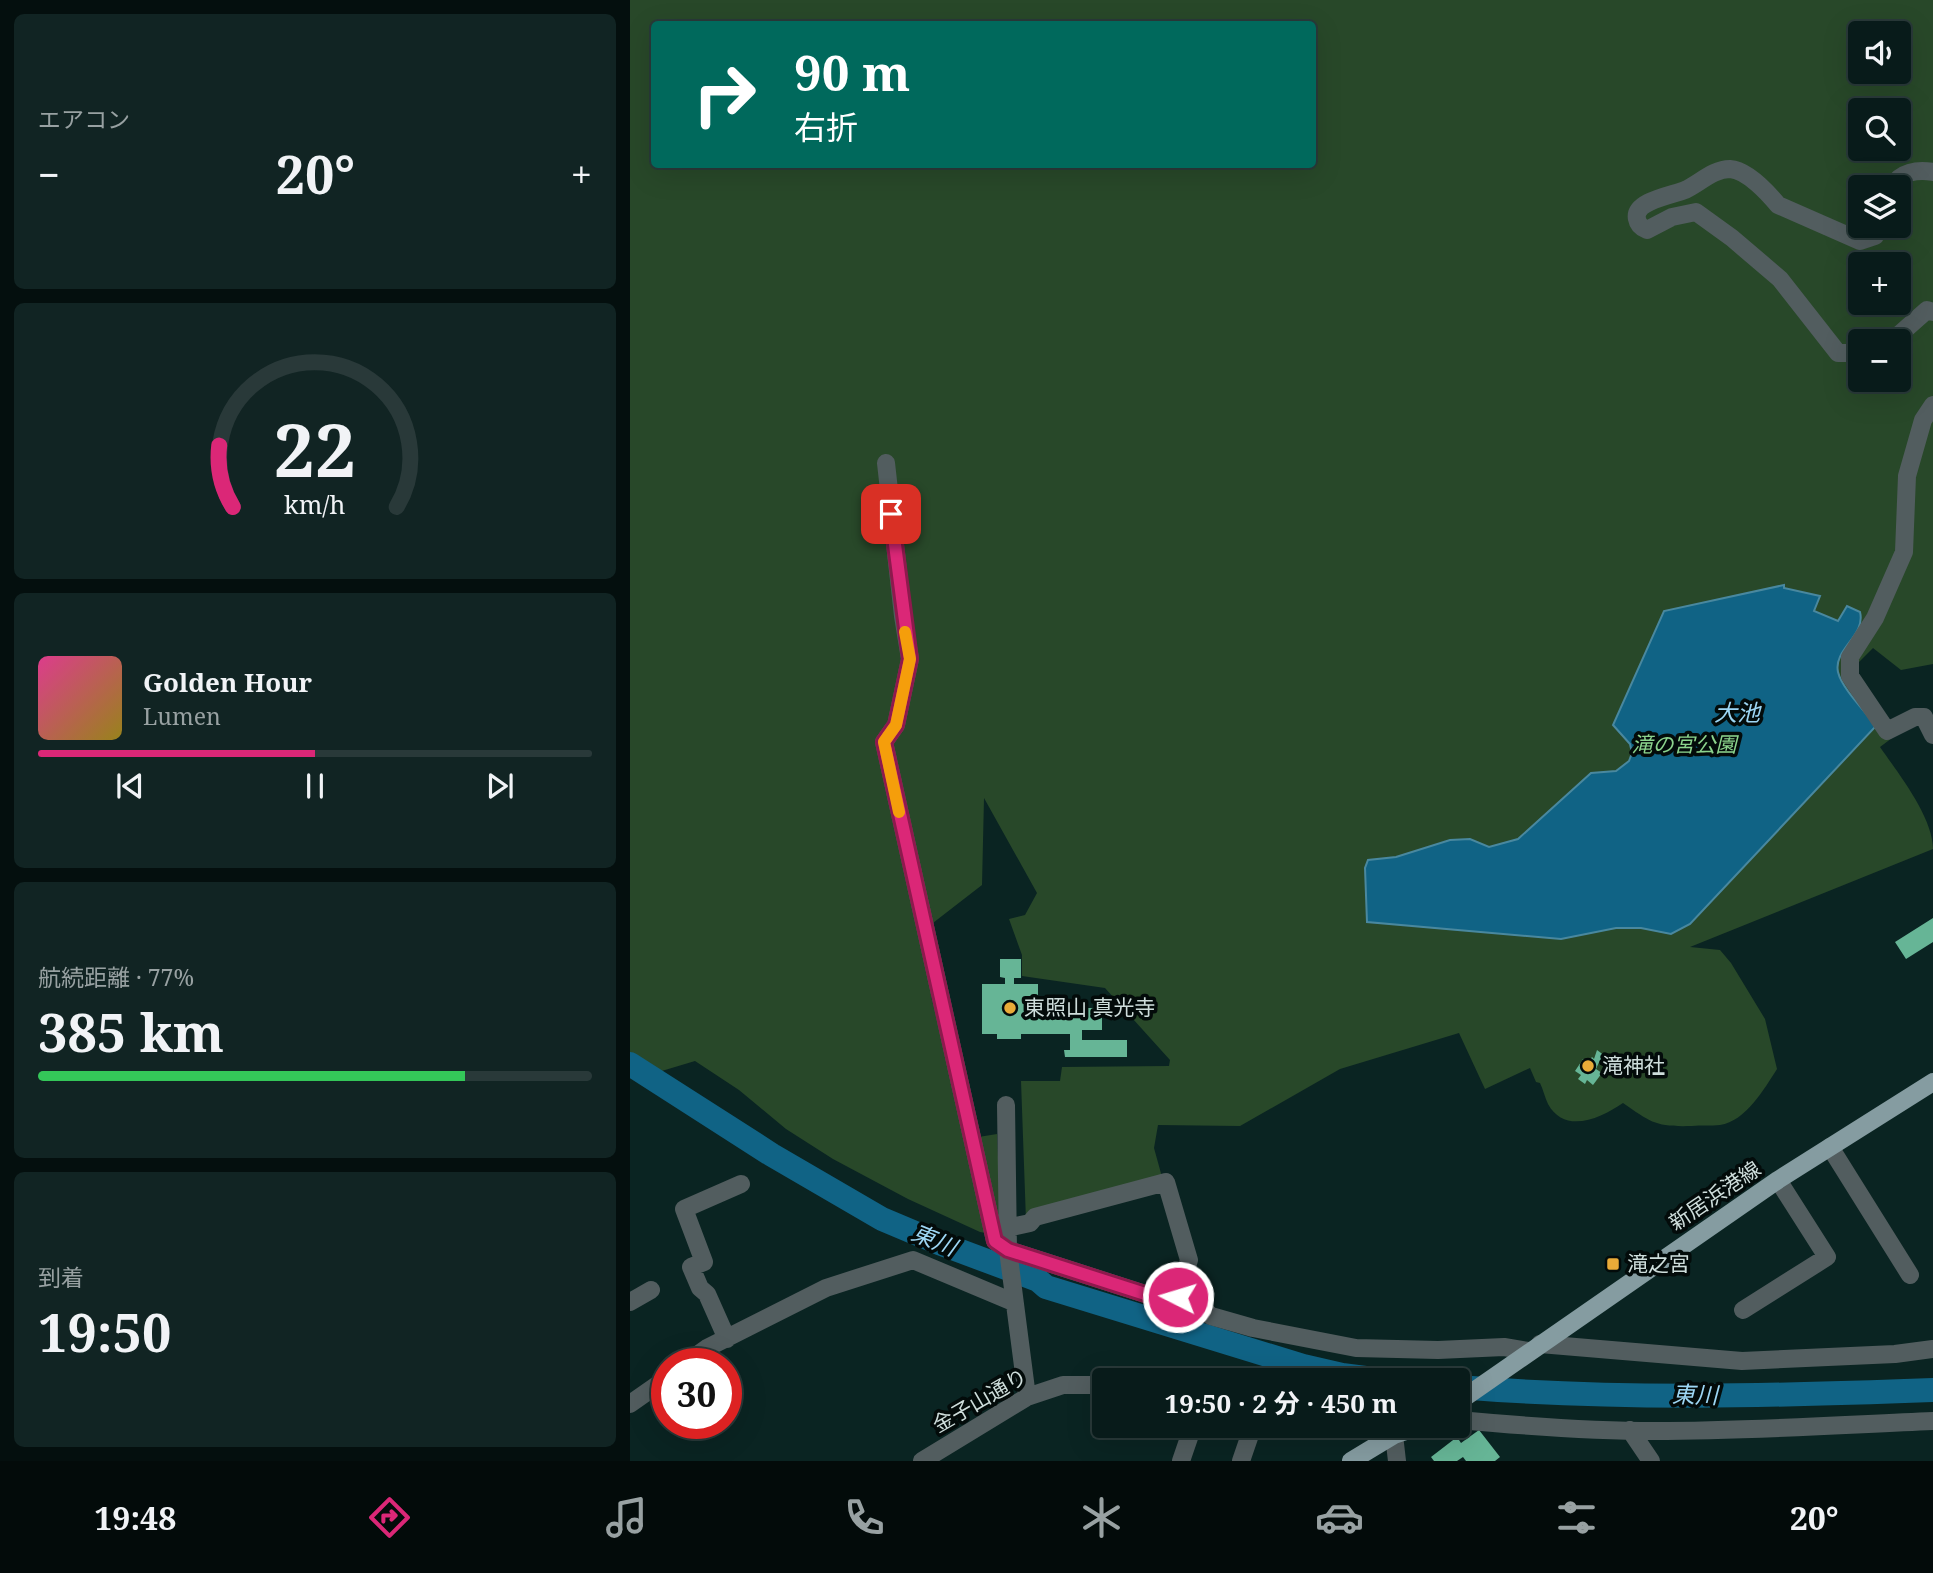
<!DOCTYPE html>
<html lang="ja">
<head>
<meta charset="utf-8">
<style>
	:root { --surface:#081b1a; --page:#112423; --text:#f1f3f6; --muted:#98a1a2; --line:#293939; --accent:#db2777 }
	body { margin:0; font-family:"Noto Serif","Noto Sans JP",serif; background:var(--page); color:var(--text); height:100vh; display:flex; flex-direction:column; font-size:26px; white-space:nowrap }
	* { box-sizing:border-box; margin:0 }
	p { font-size:23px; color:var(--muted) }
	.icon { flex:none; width:38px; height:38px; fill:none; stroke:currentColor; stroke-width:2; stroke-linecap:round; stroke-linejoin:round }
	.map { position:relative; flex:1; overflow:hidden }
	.sheet { display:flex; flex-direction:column; gap:14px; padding:14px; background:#040f0e; width:630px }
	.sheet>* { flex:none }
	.hud { position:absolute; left:21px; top:21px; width:665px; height:147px; border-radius:7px; box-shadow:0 7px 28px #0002,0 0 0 2px var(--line); background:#00695c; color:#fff; overflow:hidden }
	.controls { position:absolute; left:1218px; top:21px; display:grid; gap:14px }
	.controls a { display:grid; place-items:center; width:63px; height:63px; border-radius:7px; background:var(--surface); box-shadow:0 7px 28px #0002,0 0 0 2px var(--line); font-size:35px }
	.speed { position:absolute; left:21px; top:1348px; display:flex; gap:14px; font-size:35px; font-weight:700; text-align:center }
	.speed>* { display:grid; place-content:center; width:91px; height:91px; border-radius:50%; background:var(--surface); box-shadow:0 7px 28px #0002,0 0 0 2px var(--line); line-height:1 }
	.speed .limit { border:10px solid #d22; background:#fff; color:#111 }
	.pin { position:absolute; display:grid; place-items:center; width:60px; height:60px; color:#fff; margin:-30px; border-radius:14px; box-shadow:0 4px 10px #0006 }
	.me { position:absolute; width:77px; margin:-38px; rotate:275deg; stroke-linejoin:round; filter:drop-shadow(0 0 5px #0008) }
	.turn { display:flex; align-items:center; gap:24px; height:147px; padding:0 28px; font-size:32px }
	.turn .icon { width:91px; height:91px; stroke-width:2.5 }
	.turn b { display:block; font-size:49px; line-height:60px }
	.big { font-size:52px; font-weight:700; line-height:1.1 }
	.sheet .tile { flex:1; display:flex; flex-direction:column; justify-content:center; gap:10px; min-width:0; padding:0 24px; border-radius:10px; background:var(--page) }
	.sheet .dial { align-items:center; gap:0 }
	.dial svg { height:182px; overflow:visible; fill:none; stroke:var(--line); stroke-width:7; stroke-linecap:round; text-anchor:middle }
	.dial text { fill:var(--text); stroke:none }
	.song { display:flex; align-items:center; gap:21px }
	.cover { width:84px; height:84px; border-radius:10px; background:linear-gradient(135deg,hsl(330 70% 55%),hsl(50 70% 35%)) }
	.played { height:7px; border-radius:4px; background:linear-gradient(90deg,var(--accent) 50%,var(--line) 50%) }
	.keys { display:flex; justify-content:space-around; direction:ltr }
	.heat { display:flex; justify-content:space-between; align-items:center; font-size:38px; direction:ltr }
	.charge { height:10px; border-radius:5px; background:linear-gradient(90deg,#34c759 77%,var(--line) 0) }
	.trip { position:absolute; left:462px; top:1368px; width:378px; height:70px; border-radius:7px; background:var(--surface); box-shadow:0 7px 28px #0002,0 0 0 2px var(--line); font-weight:700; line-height:70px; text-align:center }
	.dock { display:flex; height:112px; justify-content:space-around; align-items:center; background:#030b0a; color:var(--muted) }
	.dock .icon { width:49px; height:49px }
	.dock .on { color:var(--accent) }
	.dock b { font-size:32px; color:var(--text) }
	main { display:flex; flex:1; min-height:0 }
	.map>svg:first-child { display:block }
	.green { fill:#284829; fill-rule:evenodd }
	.water { fill:#106385; stroke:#49889f; stroke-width:2 }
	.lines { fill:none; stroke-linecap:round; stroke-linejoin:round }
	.river { stroke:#106385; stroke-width:24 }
	.building { fill:#66b596 }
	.minor { stroke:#525d5f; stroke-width:18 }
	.major { stroke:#859ca1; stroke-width:18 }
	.route-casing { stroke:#8e194d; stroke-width:18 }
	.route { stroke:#db2777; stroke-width:12 }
	.slow { stroke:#f59e0b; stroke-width:12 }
	.poi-dot { fill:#e9ab38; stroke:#030b0a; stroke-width:2.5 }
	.labels { text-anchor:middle; stroke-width:7; stroke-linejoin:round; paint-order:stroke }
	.park-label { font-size:21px; font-style:italic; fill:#8cd48d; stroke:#030b0a }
	.poi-label { font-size:21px; fill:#cedddb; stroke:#030b0a; text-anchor:start }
	.street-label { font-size:21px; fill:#cedddb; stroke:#030b0a }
	.water-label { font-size:23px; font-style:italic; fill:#9dd6f4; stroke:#030b0a }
</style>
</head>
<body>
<main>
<section class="sheet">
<div class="tile"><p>エアコン</p>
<div class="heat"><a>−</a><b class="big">20°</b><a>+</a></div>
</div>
<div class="tile dial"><svg viewBox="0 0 100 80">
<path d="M14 69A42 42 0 1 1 86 69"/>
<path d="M14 69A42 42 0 0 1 8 42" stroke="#db2777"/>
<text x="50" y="56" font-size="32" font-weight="700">22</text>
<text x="50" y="72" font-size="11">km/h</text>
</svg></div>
<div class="tile">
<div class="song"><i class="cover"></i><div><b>Golden Hour</b><p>Lumen</p></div></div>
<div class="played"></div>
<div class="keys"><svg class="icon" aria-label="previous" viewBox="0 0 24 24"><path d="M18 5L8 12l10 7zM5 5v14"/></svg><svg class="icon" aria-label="pause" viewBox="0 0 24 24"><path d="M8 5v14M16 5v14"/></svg><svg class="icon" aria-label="next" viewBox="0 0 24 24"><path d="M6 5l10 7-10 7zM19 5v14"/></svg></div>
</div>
<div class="tile"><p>航続距離 · 77%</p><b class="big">385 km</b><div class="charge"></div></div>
<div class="tile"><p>到着</p><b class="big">19:50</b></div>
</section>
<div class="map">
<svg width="1303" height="1461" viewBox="0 0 1303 1461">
	<rect width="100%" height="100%" fill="#0a2422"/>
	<path class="green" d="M0 0H1303V664L1271 670 1243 648 1226 665 1227 676 1262 738 1250 747C1268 773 1303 817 1303 849L1060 947 1090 950 1101 963 1135 1019 1147 1069C1134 1089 1116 1121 1090 1125 1081 1126 1071 1125 1062 1126 1026 1127 1022 1123 993 1103 971 1118 935 1135 918 1104 915 1098 913 1089 910 1083L906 1082 900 1068 855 1089 829 1033 710 1069 610 1126 528 1125 524 1148 532 1177 396 1221 391 1081H430L432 1067 539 1066 540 1060 475 988 392 976V955L379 919 395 915 407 893 354 798 352 885 290 933 303 988 301 996 336 1139 367 1134 371 1226 356 1233 350 1232 278 1199 203 1159 156 1129 109 1090 65 1061 25 1073 0 1056ZM24 24H682V164H24ZM1230 33H1269V72H1230ZM1230 110H1269V149H1230ZM1230 187H1269V226H1230ZM1230 264H1269V303H1230ZM1230 341H1269V380H1230Z"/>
	<path class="water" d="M1154 585V588L1190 596 1184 611 1208 621 1217 606 1230 612C1236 636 1203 649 1208 672 1212 689 1236 712 1246 726L1060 924 1041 934 1011 928H986L931 939 737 922 735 868 738 860 766 857 820 840 840 839 859 847 888 839 961 773 986 771 999 761 1002 753 1000 744 983 725 1034 611Z"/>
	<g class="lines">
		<path class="river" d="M0 1064 142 1155 252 1219 309 1243 408 1280 416 1287 673 1366 712 1375 759 1381
			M828 1387C986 1400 1145 1396 1303 1390"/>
	</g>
	<path class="building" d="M1303 918V942L1276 959 1265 942Z
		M370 959H391V978H384V984H408V1009H415V1019H430V1008H472V1030H452V1040H497V1057H435L434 1050H440V1034H391V1039H367V1034H352V984H375V978L370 977Z
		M967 1050 975 1056 972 1061 970 1060 966 1069 972 1073 963 1085 957 1080 955 1084 948 1079 951 1075 945 1071 953 1059 958 1062 962 1057 964 1059Z
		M849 1430 870 1457 865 1461H836L833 1457 827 1461H804L801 1457 827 1437 831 1443Z"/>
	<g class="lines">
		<path class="minor" d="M1262 187C1269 172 1288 169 1303 172
			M1262 341 1297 310 1303 312
			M1230 353H1208L1150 279 1102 238 1066 212 1042 217 1017 230C1012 228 1008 225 1007 219 1003 201 1043 195 1055 190 1070 183 1083 169 1100 169 1117 170 1138 193 1148 205L1230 241 1245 236 1248 226
			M1303 405 1293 420 1277 476 1274 552 1245 618 1220 657V676L1257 731 1285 717H1294L1303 735
			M256 463 273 616 280 659 266 725 254 742 365 1241 378 1250 537 1301 549 1297 563 1300 581 1316 623 1328 726 1348 808 1350 874 1347 898 1351
			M376 1105 378 1250 397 1397
			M1200 1147 1280 1275
			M377 1228 400 1223 405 1217 536 1182 559 1260 548 1297
			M0 1302 21 1290
			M1113 1310 1197 1257 1148 1180
			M97 1339 77 1294 70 1288 61 1267 74 1262 54 1209 111 1184
			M910 1344 1112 1361 1265 1354 1303 1349
			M56 1363 77 1348 196 1288 283 1260 383 1302
			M0 1404 37 1378
			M828 1420C894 1426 959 1431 1025 1431 1118 1431 1210 1425 1303 1421
			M718 1426 764 1435 767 1461
			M1000 1430 1021 1461
			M292 1461 397 1397 433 1385H474
			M551 1461 563 1426
			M611 1461 623 1426"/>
		<path class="major" d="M828 1402 1148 1180 1303 1082
			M721 1461 764 1435 791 1426"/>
	</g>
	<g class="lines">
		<defs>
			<path id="route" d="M261 514 280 659 266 725 254 742 365 1241 378 1250 537 1301 548 1297"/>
		</defs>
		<use href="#route" class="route-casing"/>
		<use href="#route" class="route"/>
		<path class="slow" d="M269 812 254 742 266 725 280 659 275 632"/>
	</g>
	<g class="poi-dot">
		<circle cx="380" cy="1008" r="7"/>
		<circle cx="958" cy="1066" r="7"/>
		<rect x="976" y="1257" width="14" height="14" rx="3.5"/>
	</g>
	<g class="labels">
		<g class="park-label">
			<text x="1054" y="752">滝の宮公園</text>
		</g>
		<g class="poi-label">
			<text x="394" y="1015">東照山 真光寺</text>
			<text x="972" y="1073">滝神社</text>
			<text x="997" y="1271">滝之宮</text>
		</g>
		<g class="street-label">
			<text transform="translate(1085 1196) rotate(-34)" y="7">新居浜港線</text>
			<text transform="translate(350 1401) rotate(-30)" y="7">金子山通り</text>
		</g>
		<g class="water-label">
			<text x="1107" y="721">大池</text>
			<text transform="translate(304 1240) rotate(22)" y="8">東川</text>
			<text transform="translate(1065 1395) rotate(1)" y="8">東川</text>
		</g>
	</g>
</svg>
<div class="controls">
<a><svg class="icon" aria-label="sound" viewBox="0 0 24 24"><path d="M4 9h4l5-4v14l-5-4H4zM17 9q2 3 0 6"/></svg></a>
<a><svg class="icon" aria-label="search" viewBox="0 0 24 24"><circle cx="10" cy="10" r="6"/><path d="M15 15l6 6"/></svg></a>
<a><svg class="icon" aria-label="layers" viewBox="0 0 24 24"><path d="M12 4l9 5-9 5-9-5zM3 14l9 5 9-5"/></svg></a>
<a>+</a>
<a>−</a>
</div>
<div class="speed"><div class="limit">30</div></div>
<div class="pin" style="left:261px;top:514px;background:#d93025"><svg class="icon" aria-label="arrive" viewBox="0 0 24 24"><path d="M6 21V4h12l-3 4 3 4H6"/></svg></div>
<svg class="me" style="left:548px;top:1297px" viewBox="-20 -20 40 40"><circle r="17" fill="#db2777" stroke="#fff" stroke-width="3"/><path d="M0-11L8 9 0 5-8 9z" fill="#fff"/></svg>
<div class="trip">19:50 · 2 分 · 450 m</div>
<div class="hud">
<div class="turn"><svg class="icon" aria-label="right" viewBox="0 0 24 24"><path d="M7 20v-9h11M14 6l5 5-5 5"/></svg><div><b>90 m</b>右折</div></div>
</div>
</div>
</main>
<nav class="dock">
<b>19:48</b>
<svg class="icon on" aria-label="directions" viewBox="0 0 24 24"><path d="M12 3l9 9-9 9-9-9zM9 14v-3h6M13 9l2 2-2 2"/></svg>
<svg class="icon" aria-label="music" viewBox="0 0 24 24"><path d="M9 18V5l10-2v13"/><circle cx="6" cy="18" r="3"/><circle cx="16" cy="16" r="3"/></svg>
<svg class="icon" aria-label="phone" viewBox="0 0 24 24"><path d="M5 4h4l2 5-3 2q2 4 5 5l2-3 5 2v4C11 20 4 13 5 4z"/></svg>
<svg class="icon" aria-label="climate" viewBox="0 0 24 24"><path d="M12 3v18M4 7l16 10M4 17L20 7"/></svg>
<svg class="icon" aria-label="car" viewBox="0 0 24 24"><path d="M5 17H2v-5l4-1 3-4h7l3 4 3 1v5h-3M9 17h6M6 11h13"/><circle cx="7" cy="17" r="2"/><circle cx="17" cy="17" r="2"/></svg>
<svg class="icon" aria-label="filters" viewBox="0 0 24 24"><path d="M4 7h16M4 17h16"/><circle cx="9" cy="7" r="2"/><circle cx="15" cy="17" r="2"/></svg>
<b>20°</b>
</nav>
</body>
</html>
